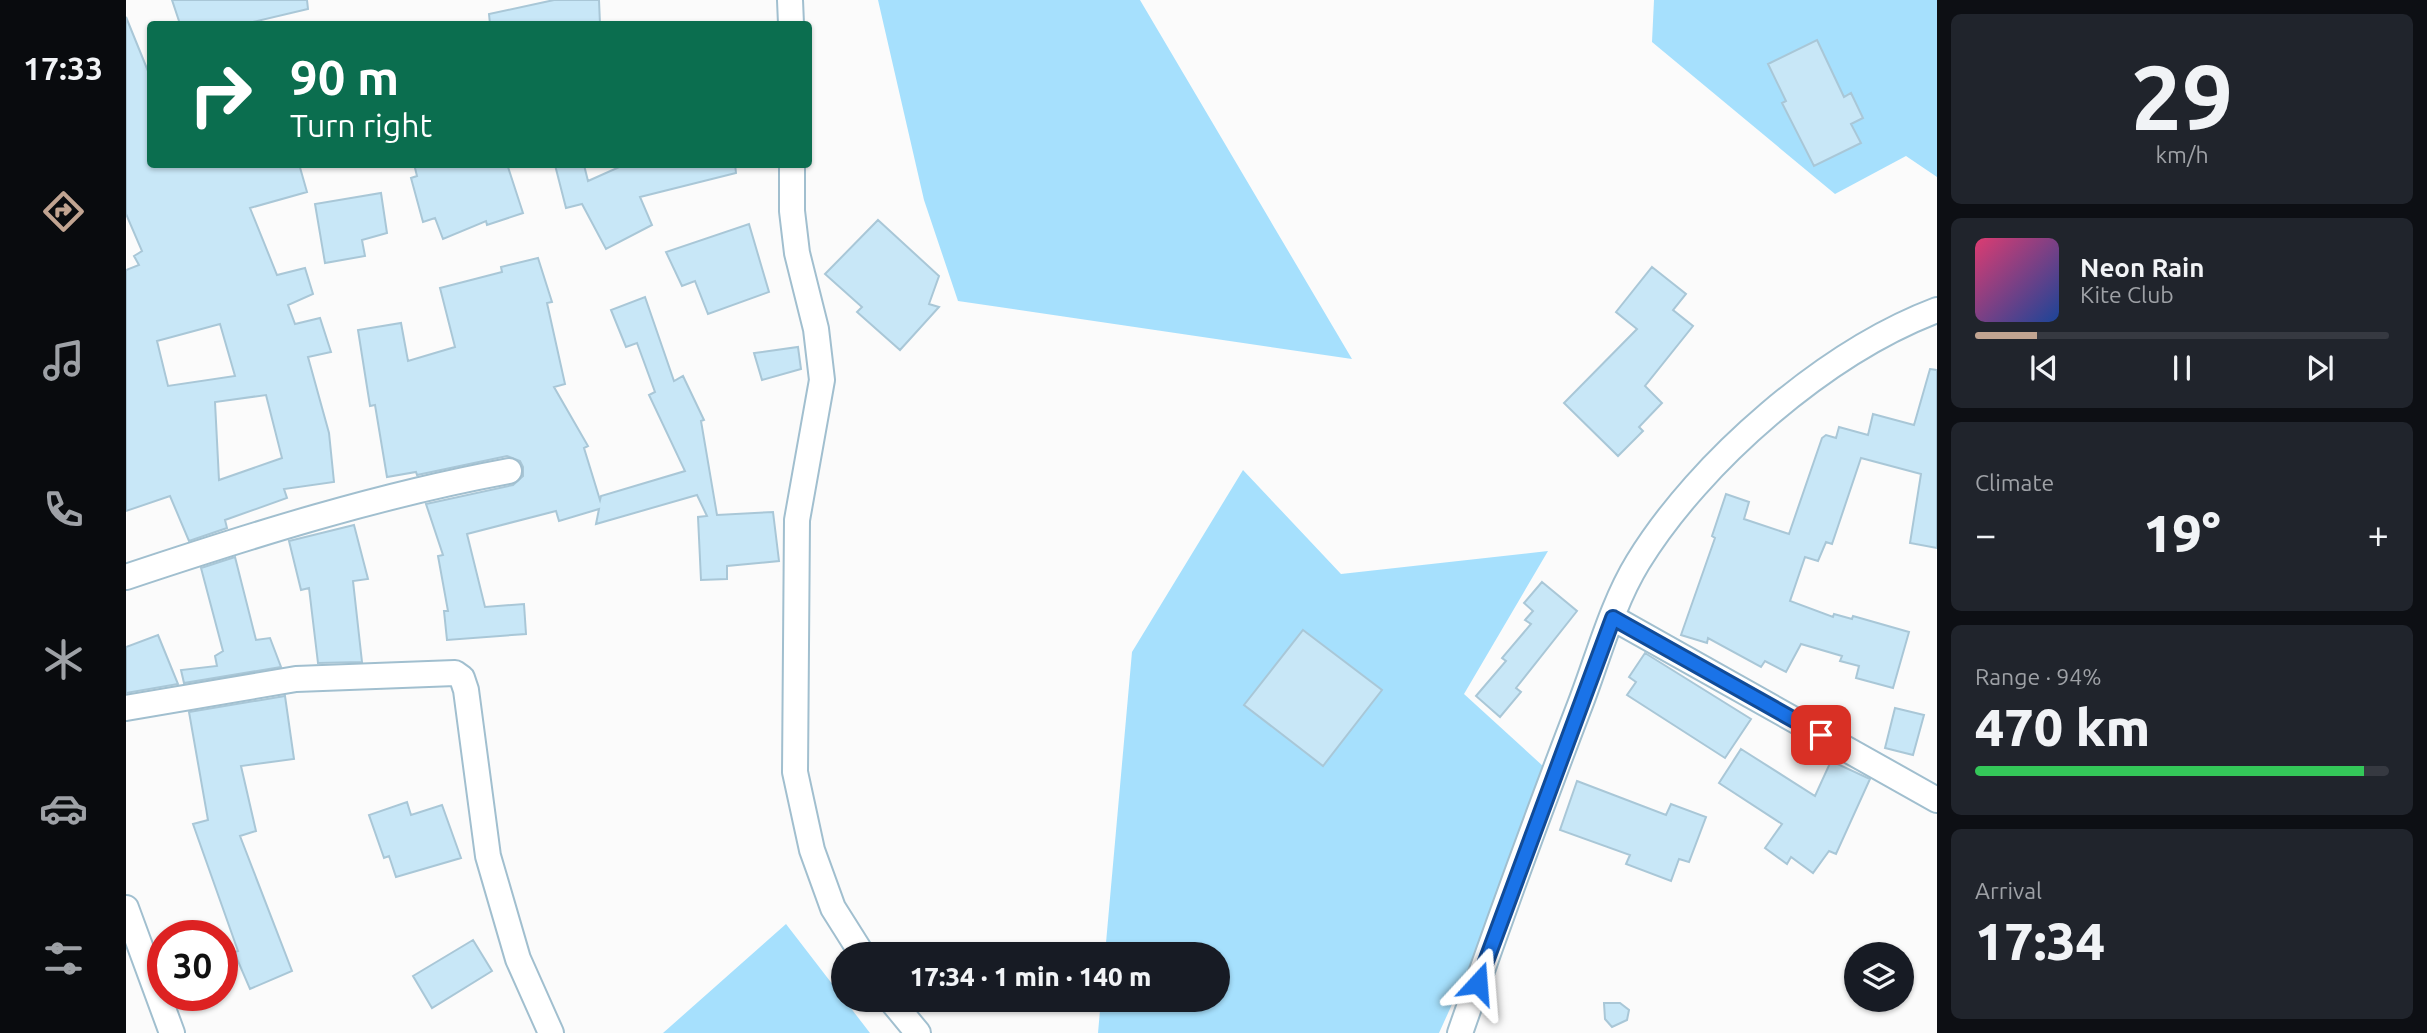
<!DOCTYPE html>
<html lang="en">
<head>
<meta charset="utf-8">
<style>
	:root { --surface:#171b24; --page:#20242c; --text:#f1f3f6; --muted:#9ea1a6; --line:#363941; --accent:#c1a491 }
	body { margin:0; font-family:Ubuntu,sans-serif; background:var(--page); color:var(--text); height:100vh; display:flex; flex-direction:column; font-size:26px; white-space:nowrap }
	* { box-sizing:border-box; margin:0 }
	p { font-size:23px; color:var(--muted) }
	.icon { flex:none; width:38px; height:38px; fill:none; stroke:currentColor; stroke-width:2; stroke-linecap:round; stroke-linejoin:round }
	.map { position:relative; flex:1; overflow:hidden }
	.details { display:flex; flex-direction:column; gap:14px; padding:14px; background:#0d0f14; width:490px }
	.details>* { flex:none }
	.banner { position:absolute; left:21px; top:21px; width:665px; height:147px; border-radius:7px; box-shadow:0 2px 5px #0004; background:#0b6e4f; color:#fff; overflow:hidden }
	.fabs { position:absolute; left:1718px; top:942px; display:grid; gap:14px }
	.fabs a { display:grid; place-items:center; width:70px; height:70px; border-radius:50%; background:var(--surface); box-shadow:0 2px 5px #0004; font-size:35px }
	.speed { position:absolute; left:21px; top:920px; display:flex; gap:14px; font-size:35px; font-weight:700; text-align:center }
	.speed>* { display:grid; place-content:center; width:91px; height:91px; border-radius:50%; background:var(--surface); box-shadow:0 2px 5px #0004; line-height:1 }
	.speed .limit { border:10px solid #d22; background:#fff; color:#111 }
	.pin { position:absolute; display:grid; place-items:center; width:60px; height:60px; color:#fff; margin:-30px; border-radius:14px; box-shadow:0 4px 10px #0006 }
	.me { position:absolute; width:77px; margin:-38px; rotate:19deg; stroke-linejoin:round; filter:drop-shadow(0 0 5px #0008) }
	.turn { display:flex; align-items:center; gap:24px; height:147px; padding:0 28px; font-size:32px }
	.turn .icon { width:91px; height:91px; stroke-width:2.5 }
	.turn b { display:block; font-size:49px; line-height:60px }
	.big { font-size:52px; font-weight:800; line-height:1.1 }
	.details .tile { flex:1; display:flex; flex-direction:column; justify-content:center; gap:10px; min-width:0; padding:0 24px; border-radius:10px; background:var(--page) }
	.details .dial { align-items:center; gap:0 }
	.dial b { font-size:91px; line-height:1 }
	.song { display:flex; align-items:center; gap:21px }
	.cover { width:84px; height:84px; border-radius:10px; background:linear-gradient(135deg,hsl(340 70% 55%),hsl(220 70% 35%)) }
	.played { height:7px; border-radius:4px; background:linear-gradient(90deg,var(--accent) 15%,var(--line) 15%) }
	.keys { display:flex; justify-content:space-around; direction:ltr }
	.heat { display:flex; justify-content:space-between; align-items:center; font-size:38px; direction:ltr }
	.charge { height:10px; border-radius:5px; background:linear-gradient(90deg,#34c759 94%,var(--line) 0) }
	.trip { position:absolute; left:705px; top:942px; width:399px; height:70px; border-radius:35px; background:var(--surface); box-shadow:0 2px 5px #0004; font-weight:800; line-height:70px; text-align:center }
	main { display:flex; flex:1; min-height:0 }
	.menu { display:flex; flex-direction:column; width:126px; justify-content:space-around; align-items:center; background:#090b0e; color:var(--muted) }
	.menu .icon { width:49px; height:49px }
	.menu .current { color:var(--accent) }
	.menu b { font-size:32px; color:var(--text) }
	.map>svg:first-child { display:block }
	.green { fill:#a6e0fd }
	.building { fill:#c8e7f7; stroke:#a9c7d7; stroke-width:2; fill-rule:evenodd }
	.lines { fill:none; stroke-linecap:round; stroke-linejoin:round }
	.street-casing { stroke:#a1bfcf; stroke-width:28 }
	.street { stroke:#fff; stroke-width:24 }
	.route-casing { stroke:#114b97; stroke-width:18 }
	.route { stroke:#1a73e8; stroke-width:12 }
</style>
</head>
<body>
<main>
<nav class="menu">
<b>17:33</b>
<svg class="icon current" aria-label="directions" viewBox="0 0 24 24"><path d="M12 3l9 9-9 9-9-9zM9 14v-3h6M13 9l2 2-2 2"/></svg>
<svg class="icon" aria-label="music" viewBox="0 0 24 24"><path d="M9 18V5l10-2v13"/><circle cx="6" cy="18" r="3"/><circle cx="16" cy="16" r="3"/></svg>
<svg class="icon" aria-label="phone" viewBox="0 0 24 24"><path d="M5 4h4l2 5-3 2q2 4 5 5l2-3 5 2v4C11 20 4 13 5 4z"/></svg>
<svg class="icon" aria-label="climate" viewBox="0 0 24 24"><path d="M12 3v18M4 7l16 10M4 17L20 7"/></svg>
<svg class="icon" aria-label="car" viewBox="0 0 24 24"><path d="M5 17H2v-5l4-1 3-4h7l3 4 3 1v5h-3M9 17h6M6 11h13"/><circle cx="7" cy="17" r="2"/><circle cx="17" cy="17" r="2"/></svg>
<svg class="icon" aria-label="filters" viewBox="0 0 24 24"><path d="M4 7h16M4 17h16"/><circle cx="9" cy="7" r="2"/><circle cx="15" cy="17" r="2"/></svg>
</nav>
<div class="map">
<svg width="1811" height="1033" viewBox="0 0 1811 1033">
	<rect width="100%" height="100%" fill="#fbfbfb"/>
	<path class="green" d="M752 0H1014L1226 359 832 301 798 200Z
		M1528 0H1811V177L1780 156 1709 194 1526 42Z
		M1117 470 1215 574 1422 551 1338 694 1418 767 1387 870 1313 1033H972L975 999H1092V954H979L1006 652Z
		M660 924 744 1033H537Z"/>
	<path class="building" d="M46 0H181L182 9 118 24H54Z
		M428 0H473L474 24H364L363 14Z
		M0 17 24 76V164H173L181 192 124 208 151 275 179 268 187 294 162 305 169 324 194 318 205 352 182 357 203 433 208 482 158 489 161 498 99 520 101 528 63 541 44 496 0 511V270L13 265 8 256 16 251 0 214ZM94 324 109 376 42 386 31 341ZM140 395 156 458 93 480 89 402Z
		M1691 40 1718 97 1725 93 1737 118 1725 124 1735 143 1688 166 1656 103 1660 101 1642 64Z
		M288 164H381L397 213 361 225 360 221 317 239 309 218 297 222 285 178 291 176Z
		M500 164H609L610 173 514 197 526 225 480 249 456 204 440 208 429 165H458L462 181Z
		M255 193 261 233 236 240 239 256 199 263 189 204Z
		M752 220 813 276 803 304 813 307 774 350 731 312 736 307 699 274Z
		M623 224 643 292 582 314 569 281 556 286 540 252Z
		M412 258 426 302 421 303 439 384 428 387 462 446 458 448 474 500 475 496 559 471 523 395 529 392 511 343 500 347 485 310 519 297 548 381 557 376 578 420 575 421 591 515 647 512 653 561 601 566V579L575 580 572 517 581 516 571 495 470 524 473 509 433 521 430 511 341 534 359 607 398 604 400 634 321 640 318 611H322L312 556 317 555 300 504 387 485 397 476V467L394 461 381 456 291 475 290 472 261 477 249 405 244 406 232 330 275 323 282 361 329 347 314 288 376 272 375 267Z
		M1526 267 1560 294 1547 310 1567 326 1519 386 1536 403 1513 427 1517 431 1492 456 1438 403 1511 329 1490 312Z
		M672 347 675 369 636 380 628 353Z
		M1804 369 1811 370V548L1784 543 1795 474 1735 458 1706 544 1700 542 1692 561 1679 557 1664 601 1707 617 1708 614 1726 619 1727 616 1783 632 1767 688 1730 678 1733 666 1714 661 1716 656 1675 644 1660 672 1639 661 1635 667 1582 638 1581 643 1555 635 1589 538 1586 536 1600 494 1623 502 1618 519 1663 534 1696 438 1700 435 1710 438 1713 427 1742 435 1747 414 1788 425Z
		M228 525 242 579 227 581 236 662 192 663 183 588 175 590 163 541Z
		M109 557 130 640 144 638 155 667 58 683 55 670 91 666 89 656 97 651 75 568Z
		M1416 582 1451 611 1390 688 1395 692 1374 717 1350 696 1380 661 1376 658 1405 624 1399 620 1407 611 1398 603Z
		M1177 630 1256 690 1197 766 1118 705Z
		M32 635 52 684 0 693V647Z
		M1519 653 1625 719 1599 758 1501 695 1510 682 1503 677Z
		M159 696 168 759 115 766 130 831 114 836 166 971 124 989 108 952 112 951 67 824 82 820 63 712Z
		M1769 708 1798 715 1787 755 1759 748Z
		M1615 749 1689 796 1705 761 1744 779 1710 854 1703 851 1687 873 1665 857 1661 864 1639 848 1656 824 1593 783Z
		M1451 781 1540 815 1545 804 1580 817 1563 862 1553 859 1545 881 1500 864 1504 855 1434 830Z
		M281 802 285 815 316 805 335 858 270 877 263 856 258 858 243 815Z
		M347 940 366 971 306 1008 287 976Z
		M1478 1003H1494L1503 1010 1501 1020 1486 1027 1479 1019Z"/>
	<g class="lines">
		<defs>
			<path id="street" d="M664 0 665 24
				M666 164V211L671 253 690 329 696 380 671 520 669 772 686 850 707 908 736 954
				M0 577C126 535 253 495 383 471
				M1487 618 1811 800
				M0 708 170 679 329 673 336 678 340 690 362 856 392 959 425 1033
				M0 908 46 1033
				M764 999 792 1033
				M1334 1033C1372 924 1411 817 1452 710 1471 662 1485 606 1512 562 1574 461 1700 352 1811 310"/>
		</defs>
		<use href="#street" class="street-casing"/>
		<use href="#street" class="street"/>
	</g>
	<g class="lines">
		<defs>
			<path id="route" d="M1352 983 1487 618 1695 735"/>
		</defs>
		<use href="#route" class="route-casing"/>
		<use href="#route" class="route"/>
	</g>
</svg>
<div class="fabs">
<a><svg class="icon" aria-label="layers" viewBox="0 0 24 24"><path d="M12 4l9 5-9 5-9-5zM3 14l9 5 9-5"/></svg></a>
</div>
<div class="speed"><div class="limit">30</div></div>
<div class="pin" style="left:1695px;top:735px;background:#d93025"><svg class="icon" aria-label="arrive" viewBox="0 0 24 24"><path d="M6 21V4h12l-3 4 3 4H6"/></svg></div>
<svg class="me" style="left:1352px;top:983px" viewBox="-20 -20 40 40"><path d="M0-17L14 15 0 8-14 15z" fill="#1a73e8" stroke="#fff" stroke-width="4"/></svg>
<div class="trip">17:34 · 1 min · 140 m</div>
<div class="banner">
<div class="turn"><svg class="icon" aria-label="right" viewBox="0 0 24 24"><path d="M7 20v-9h11M14 6l5 5-5 5"/></svg><div><b>90 m</b>Turn right</div></div>
</div>
</div>
<section class="details">
<div class="tile dial"><b>29</b><p>km/h</p></div>
<div class="tile">
<div class="song"><i class="cover"></i><div><b>Neon Rain</b><p>Kite Club</p></div></div>
<div class="played"></div>
<div class="keys"><svg class="icon" aria-label="previous" viewBox="0 0 24 24"><path d="M18 5L8 12l10 7zM5 5v14"/></svg><svg class="icon" aria-label="pause" viewBox="0 0 24 24"><path d="M8 5v14M16 5v14"/></svg><svg class="icon" aria-label="next" viewBox="0 0 24 24"><path d="M6 5l10 7-10 7zM19 5v14"/></svg></div>
</div>
<div class="tile"><p>Climate</p>
<div class="heat"><a>−</a><b class="big">19°</b><a>+</a></div>
</div>
<div class="tile"><p>Range · 94%</p><b class="big">470 km</b><div class="charge"></div></div>
<div class="tile"><p>Arrival</p><b class="big">17:34</b></div>
</section>
</main>
</body>
</html>
